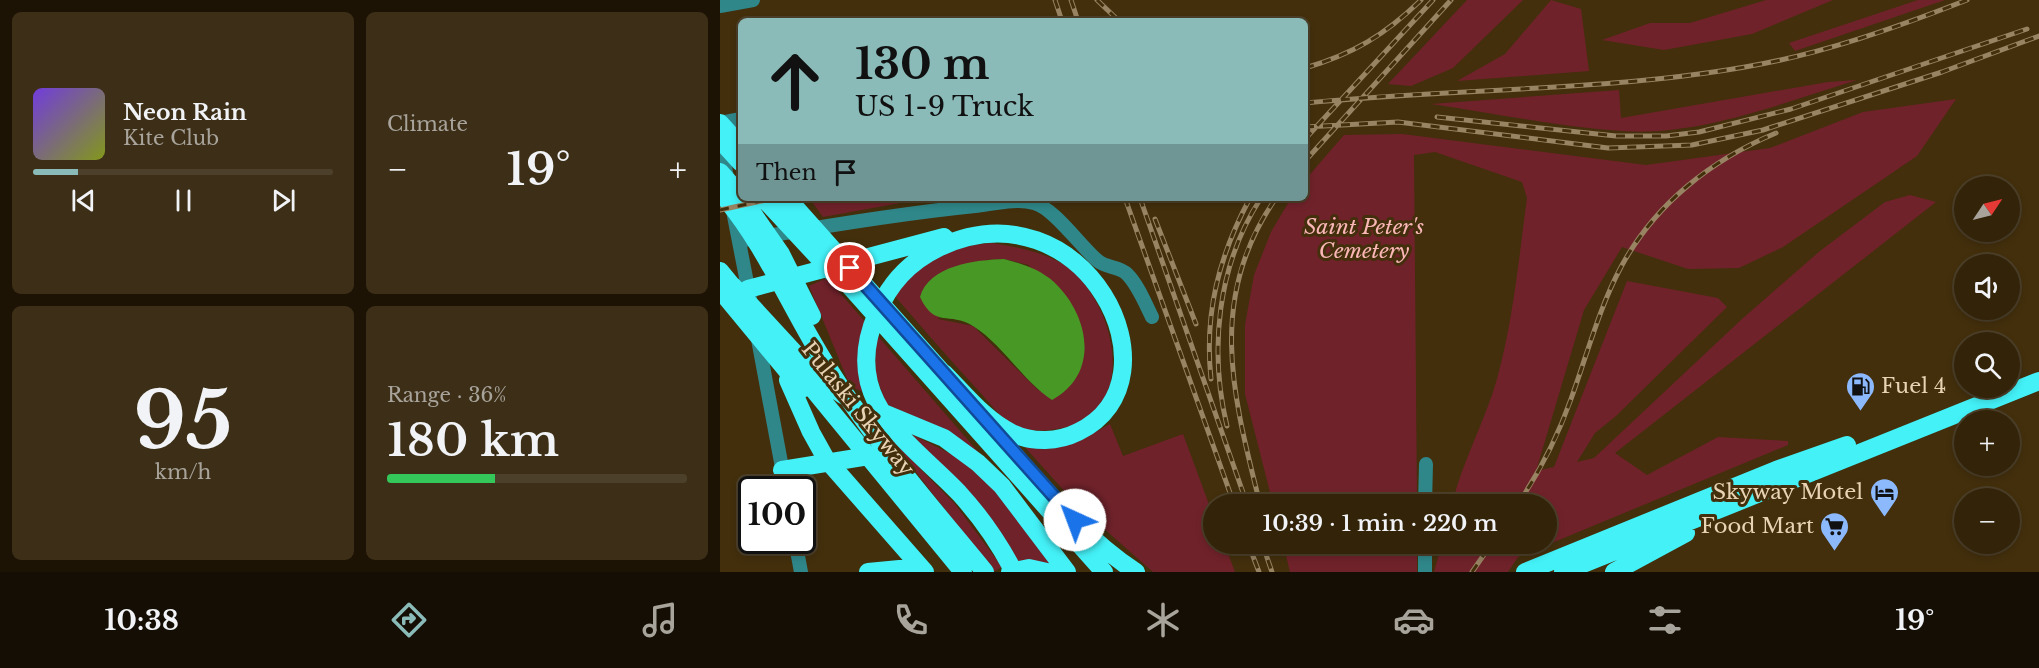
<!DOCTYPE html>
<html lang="en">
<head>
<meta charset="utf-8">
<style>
	:root { --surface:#322309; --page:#3d2f17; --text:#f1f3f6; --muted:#a8a49c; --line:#4d402a; --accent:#8bbbb9 }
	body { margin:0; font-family:"Libre Baskerville",serif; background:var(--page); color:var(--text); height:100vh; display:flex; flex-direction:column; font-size:22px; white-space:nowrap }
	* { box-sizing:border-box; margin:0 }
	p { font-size:20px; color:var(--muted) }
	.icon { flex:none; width:33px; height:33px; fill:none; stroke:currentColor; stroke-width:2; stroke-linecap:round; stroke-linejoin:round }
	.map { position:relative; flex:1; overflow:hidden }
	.drawer { display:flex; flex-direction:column; gap:12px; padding:12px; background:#1c1305; width:720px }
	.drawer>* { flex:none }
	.guide { position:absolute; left:18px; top:18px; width:570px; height:183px; border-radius:9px; box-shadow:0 3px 9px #0003,0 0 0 2px var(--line); background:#8bbbb9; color:#111; overflow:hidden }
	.needle { width:39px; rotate:55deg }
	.controls { position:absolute; left:1234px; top:176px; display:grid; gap:12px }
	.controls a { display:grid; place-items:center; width:66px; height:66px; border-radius:50%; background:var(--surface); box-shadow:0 3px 9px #0003,0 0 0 2px var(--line); font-size:30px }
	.speed { position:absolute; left:18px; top:476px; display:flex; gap:12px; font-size:30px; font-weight:700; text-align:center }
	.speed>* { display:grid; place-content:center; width:78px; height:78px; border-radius:50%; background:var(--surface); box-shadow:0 3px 9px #0003,0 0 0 2px var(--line); line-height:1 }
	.speed .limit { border:3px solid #111; border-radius:9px; background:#fff; color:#111 }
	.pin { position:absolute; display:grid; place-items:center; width:51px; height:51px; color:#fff; margin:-26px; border:3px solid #fff; border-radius:50%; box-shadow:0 2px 6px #0007 }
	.me { position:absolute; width:66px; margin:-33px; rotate:317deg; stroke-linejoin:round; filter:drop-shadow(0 0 4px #0008) }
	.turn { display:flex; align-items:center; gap:21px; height:126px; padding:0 18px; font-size:27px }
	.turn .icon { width:78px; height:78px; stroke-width:2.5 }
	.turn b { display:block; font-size:42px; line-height:51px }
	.then { display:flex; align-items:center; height:57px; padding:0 18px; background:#0003; gap:12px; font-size:22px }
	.big { font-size:45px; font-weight:600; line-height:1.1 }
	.drawer .widget { flex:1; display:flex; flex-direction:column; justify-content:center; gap:9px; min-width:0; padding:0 21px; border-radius:9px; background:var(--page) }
	.drawer .dial { align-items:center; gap:0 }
	.dial b { font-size:78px; line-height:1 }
	.song { display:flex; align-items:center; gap:18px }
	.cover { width:72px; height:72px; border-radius:9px; background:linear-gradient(135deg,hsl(260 70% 55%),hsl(70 70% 35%)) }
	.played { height:6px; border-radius:3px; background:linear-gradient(90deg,var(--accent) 15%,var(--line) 15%) }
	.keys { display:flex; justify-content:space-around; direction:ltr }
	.heat { display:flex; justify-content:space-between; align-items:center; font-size:33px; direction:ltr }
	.charge { height:9px; border-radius:4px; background:linear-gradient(90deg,#34c759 36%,var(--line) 0) }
	.drawer .tiles { flex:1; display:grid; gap:12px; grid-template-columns:repeat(2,1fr) }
	.trip { position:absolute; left:483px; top:494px; width:354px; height:60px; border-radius:30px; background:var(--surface); box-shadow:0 3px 9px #0003,0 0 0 2px var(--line); font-weight:600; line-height:60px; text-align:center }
	.dock { display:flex; height:96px; justify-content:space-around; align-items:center; background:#140e04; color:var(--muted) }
	.dock .icon { width:42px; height:42px }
	.dock .current { color:var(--accent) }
	.dock b { font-size:27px; color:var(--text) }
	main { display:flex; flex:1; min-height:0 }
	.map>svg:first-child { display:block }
	.green { fill:#70222a; fill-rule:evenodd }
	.water { fill:#489826 }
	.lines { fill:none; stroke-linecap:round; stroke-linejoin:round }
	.minor { stroke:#2f8789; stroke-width:14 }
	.highway { stroke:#43f1f7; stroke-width:18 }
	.rail-casing { stroke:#988362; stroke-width:5 }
	.rail { stroke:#432f0c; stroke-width:3; stroke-dasharray:9; stroke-linecap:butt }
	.route-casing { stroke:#114b97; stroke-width:15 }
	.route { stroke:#1a73e8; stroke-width:10 }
	.labels { text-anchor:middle; stroke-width:6; stroke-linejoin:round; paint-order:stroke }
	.park-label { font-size:21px; font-style:italic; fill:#fbb7b8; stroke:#432f0c }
	.poi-label { font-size:21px; fill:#e8d3b4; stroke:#432f0c; text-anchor:end }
	.street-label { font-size:21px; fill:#e8d3b4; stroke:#432f0c }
</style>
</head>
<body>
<main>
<section class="drawer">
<div class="tiles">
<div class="widget">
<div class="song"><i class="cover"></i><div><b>Neon Rain</b><p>Kite Club</p></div></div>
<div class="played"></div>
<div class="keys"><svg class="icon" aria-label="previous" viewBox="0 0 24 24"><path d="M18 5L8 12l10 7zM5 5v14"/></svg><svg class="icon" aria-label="pause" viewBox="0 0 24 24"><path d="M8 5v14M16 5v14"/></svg><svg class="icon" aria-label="next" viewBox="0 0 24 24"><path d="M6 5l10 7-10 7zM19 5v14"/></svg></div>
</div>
<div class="widget"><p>Climate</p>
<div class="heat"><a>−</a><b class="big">19°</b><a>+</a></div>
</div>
<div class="widget dial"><b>95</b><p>km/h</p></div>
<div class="widget"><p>Range · 36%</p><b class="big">180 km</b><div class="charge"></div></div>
</div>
</section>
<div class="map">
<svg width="1319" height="572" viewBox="0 0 1319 572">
	<rect width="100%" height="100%" fill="#432f0c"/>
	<path class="green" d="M747 0H803L733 68 691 86 668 84Z
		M831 0 861 9 869 71 737 81 785 54Z
		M1046 0H1113L1032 34 944 50 882 40 930 23H970Z
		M1198 0H1225L1075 51 1069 43Z
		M1137 80C1066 102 977 137 902 131 838 127 774 113 711 104L899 90 901 118 1108 82Z
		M1236 99 1197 156 1063 247 1019 268 968 269 902 247 864 310 816 471 834 467 907 281 998 298 1007 307 896 416 875 433 857 462 874 458 1022 319 1100 251 1165 202 1190 195 1216 202 895 453 927 475 998 437 1068 441V445L798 557 788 572H714L722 543H826V504H732C743 460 765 421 777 379 793 321 799 258 807 198L802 182 715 152 694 155 697 504H553L525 394V325L534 275 551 232 571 198H585V180L624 135 682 134 926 165 1050 148 1143 112Z
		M100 198H208L103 217 90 199Z
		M271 243C295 246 337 255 355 273 402 320 417 423 329 430 315 432 298 429 286 420 276 412 267 400 258 390 229 359 201 326 173 294L195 269 237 247ZM284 259 309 265 319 391 253 326 218 319 266 260Z
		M107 278 146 323 147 394 130 386 89 286Z
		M156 334 260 454 221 430 166 404 155 373Z
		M390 424 403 456 463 434 493 515 494 543H504L515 572H433L356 504 303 445C339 448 359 442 390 424Z
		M185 431 255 466 296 513 331 563H299Z
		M169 437 235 504 282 567 273 572Z
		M563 543H697V572H570Z"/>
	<path class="water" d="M284 259C303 264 319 269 334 282 370 316 380 374 332 400 302 380 282 344 253 326 229 311 215 329 200 297 209 265 256 260 284 259Z"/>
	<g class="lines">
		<path class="minor" d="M0 6 33 0
			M0 123 21 119
			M0 140 8 183
			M13 211 30 298
			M19 241C98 227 176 214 255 206 273 204 297 198 314 203 334 208 361 247 378 261 386 268 399 266 407 274 418 285 425 303 432 317
			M37 334 66 489
			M705 504 706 464
			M75 540 81 572
			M705 572V543"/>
		<path class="highway" d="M0 123 20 145
			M0 140 21 163
			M0 172 21 196
			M0 192C46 245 70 308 107 366 153 440 210 505 265 572
			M22 198 61 254 92 316
			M43 198 113 273
			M67 198 231 382
			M110 264 384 572
			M0 271 18 293
			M12 285 97 377 123 395
			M28 289 224 237
			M0 290 82 389
			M79 372 243 572
			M224 373C244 393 265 420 292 433 313 443 338 442 358 432 466 380 364 179 218 248 189 262 169 284 157 313 119 401 188 440 239 493 261 517 279 543 294 572
			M68 380 91 432 106 459 205 572
			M159 411 224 438 258 463 282 486 347 572
			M269 426C314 476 358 534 416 572
			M62 470 155 455
			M148 572 190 568 203 570
			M290 572 309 568 327 572
			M805 572 1056 470 1127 445
			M843 572 1319 381
			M894 572 966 533"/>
		<defs>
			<path id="rail" d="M335 0 342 21
				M351 0 358 21
				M377 0 399 21
				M585 68C633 54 665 35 701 0
				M585 103C731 88 881 92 1025 67 1102 54 1175 28 1247 0
				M717 117 896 136H946L979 132 1071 109 1307 29
				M585 127 678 122 888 148 972 145 1043 130 1222 72 1319 36
				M585 139 713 0
				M585 161 731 0
				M405 198 514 504
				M420 198 527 504
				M0 210 55 198
				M435 219 476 324
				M491 379C484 313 499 256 530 198
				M507 426C489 351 497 265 541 198
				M540 504C513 396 486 298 556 198
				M798 504C820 471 838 436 851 399 867 355 879 308 901 267 935 204 991 160 1056 133
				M528 543 539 572
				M542 543 552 572
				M752 572 772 543"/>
		</defs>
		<use href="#rail" class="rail-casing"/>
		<use href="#rail" class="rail"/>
	</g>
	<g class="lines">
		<defs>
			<path id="route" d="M130 268 355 520"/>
		</defs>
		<use href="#route" class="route-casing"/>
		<use href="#route" class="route"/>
	</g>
	<defs>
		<symbol id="fuel-pin" viewBox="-11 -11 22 30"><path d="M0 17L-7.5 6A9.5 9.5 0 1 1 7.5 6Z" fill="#8cb9fc" stroke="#432f0c"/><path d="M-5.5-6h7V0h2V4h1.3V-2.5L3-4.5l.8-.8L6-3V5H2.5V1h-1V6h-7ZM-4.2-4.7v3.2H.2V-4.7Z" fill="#111"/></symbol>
		<symbol id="hotel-pin" viewBox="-11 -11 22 30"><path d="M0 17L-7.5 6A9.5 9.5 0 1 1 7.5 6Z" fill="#8cb9fc" stroke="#432f0c"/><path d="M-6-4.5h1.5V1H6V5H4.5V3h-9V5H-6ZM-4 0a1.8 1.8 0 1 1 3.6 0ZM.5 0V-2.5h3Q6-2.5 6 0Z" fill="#111"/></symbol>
		<symbol id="supermarket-pin" viewBox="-11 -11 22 30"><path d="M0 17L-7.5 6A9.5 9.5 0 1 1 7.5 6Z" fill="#8cb9fc" stroke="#432f0c"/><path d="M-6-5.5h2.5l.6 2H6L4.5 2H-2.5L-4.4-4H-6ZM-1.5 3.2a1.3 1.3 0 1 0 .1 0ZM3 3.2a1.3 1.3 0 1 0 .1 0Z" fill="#111"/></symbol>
	</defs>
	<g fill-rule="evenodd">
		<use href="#fuel-pin" x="1124" y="370" width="33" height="45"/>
		<use href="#hotel-pin" x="1148" y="476" width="33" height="45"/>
		<use href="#supermarket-pin" x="1098" y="510" width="33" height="45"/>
	</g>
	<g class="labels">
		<g class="park-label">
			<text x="644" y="234">Saint Peter's<tspan x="644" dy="24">Cemetery</tspan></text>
		</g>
		<g class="poi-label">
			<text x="1161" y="393" text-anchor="start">Fuel 4</text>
			<text x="1143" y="499">Skyway Motel</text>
			<text x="1094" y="533">Food Mart</text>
		</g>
		<g class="street-label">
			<text transform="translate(138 409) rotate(51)" y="7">Pulaski Skyway</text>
		</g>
	</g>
</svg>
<div class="controls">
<a><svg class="needle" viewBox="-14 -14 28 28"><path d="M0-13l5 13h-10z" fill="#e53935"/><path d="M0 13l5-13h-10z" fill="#a8a49c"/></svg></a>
<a><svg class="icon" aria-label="sound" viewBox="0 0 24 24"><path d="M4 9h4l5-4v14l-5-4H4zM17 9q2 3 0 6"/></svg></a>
<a><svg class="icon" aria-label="search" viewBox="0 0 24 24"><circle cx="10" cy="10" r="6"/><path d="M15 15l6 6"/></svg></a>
<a>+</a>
<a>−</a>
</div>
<div class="speed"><div class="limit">100</div></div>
<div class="pin" style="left:130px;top:268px;background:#d93025"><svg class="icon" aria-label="arrive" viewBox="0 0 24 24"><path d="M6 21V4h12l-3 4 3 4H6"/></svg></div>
<svg class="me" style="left:355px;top:520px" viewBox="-20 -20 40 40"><circle r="19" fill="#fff"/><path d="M0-13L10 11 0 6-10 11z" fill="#1a73e8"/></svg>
<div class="trip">10:39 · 1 min · 220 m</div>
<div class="guide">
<div class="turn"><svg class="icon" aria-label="ahead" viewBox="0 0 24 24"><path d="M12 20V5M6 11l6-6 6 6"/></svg><div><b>130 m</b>US 1-9 Truck</div></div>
<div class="then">Then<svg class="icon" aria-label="arrive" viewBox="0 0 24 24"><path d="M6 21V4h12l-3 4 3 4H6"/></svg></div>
</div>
</div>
</main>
<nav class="dock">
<b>10:38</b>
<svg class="icon current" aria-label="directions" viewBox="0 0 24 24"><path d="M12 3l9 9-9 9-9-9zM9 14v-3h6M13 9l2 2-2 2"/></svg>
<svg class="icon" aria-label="music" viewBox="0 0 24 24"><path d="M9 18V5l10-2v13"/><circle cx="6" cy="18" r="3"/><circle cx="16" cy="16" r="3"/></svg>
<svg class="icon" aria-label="phone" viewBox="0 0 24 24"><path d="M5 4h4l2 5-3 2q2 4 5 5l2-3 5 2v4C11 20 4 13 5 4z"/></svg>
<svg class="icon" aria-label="climate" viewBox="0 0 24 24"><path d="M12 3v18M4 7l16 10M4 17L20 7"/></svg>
<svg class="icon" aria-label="car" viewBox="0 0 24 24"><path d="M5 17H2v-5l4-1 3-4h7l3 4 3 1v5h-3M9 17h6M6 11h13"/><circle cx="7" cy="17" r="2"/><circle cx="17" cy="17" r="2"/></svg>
<svg class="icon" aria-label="filters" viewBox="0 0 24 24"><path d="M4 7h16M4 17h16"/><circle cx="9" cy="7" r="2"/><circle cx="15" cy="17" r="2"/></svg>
<b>19°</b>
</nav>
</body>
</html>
